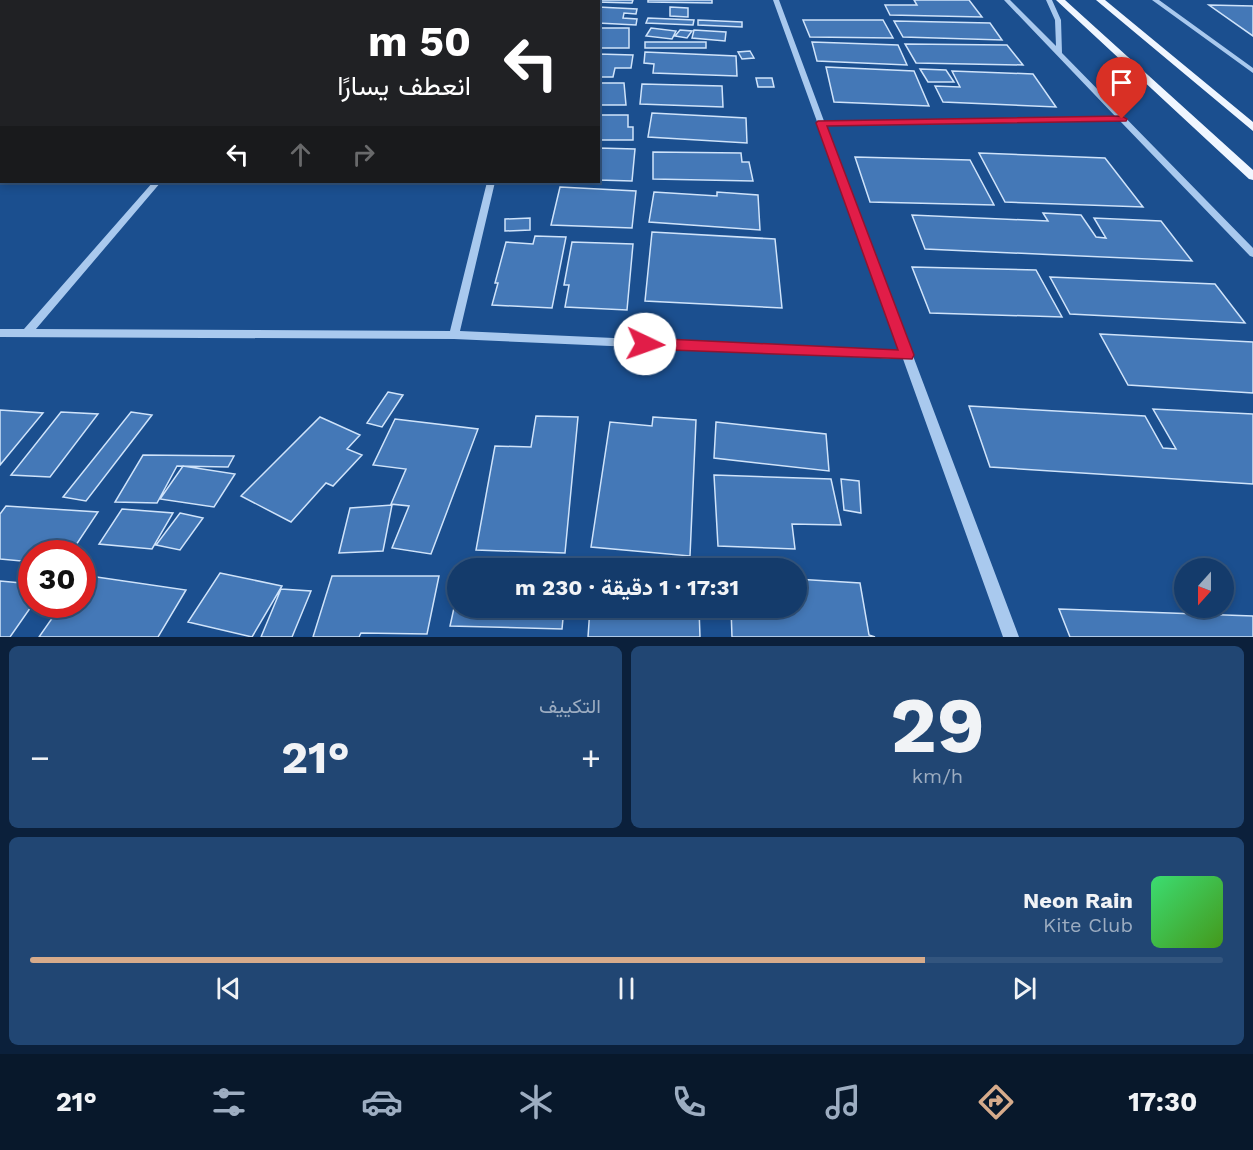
<!DOCTYPE html>
<html lang="ar">
<head>
<meta charset="utf-8">
<style>
	:root { --surface:#143b6b; --page:#214673; --text:#f1f3f6; --muted:#9dadc1; --line:#33557e; --accent:#d6ab8b }
	body { margin:0; font-family:"Work Sans",Vazirmatn,sans-serif; background:var(--page); color:var(--text); direction:rtl; height:100vh; display:flex; flex-direction:column; font-size:22px; white-space:nowrap }
	* { box-sizing:border-box; margin:0 }
	p { font-size:20px; color:var(--muted) }
	.icon { flex:none; width:33px; height:33px; fill:none; stroke:currentColor; stroke-width:2; stroke-linecap:round; stroke-linejoin:round }
	.map { position:relative; height:637px; overflow:hidden; direction:ltr }
	.panel { display:flex; flex-direction:column; gap:9px; padding:9px; background:#0b203b; flex:1 }
	.panel>* { flex:none }
	.top-card { position:absolute; left:0px; top:0px; width:600px; height:183px; box-shadow:0 3px 9px #0003,0 0 0 2px var(--line); direction:rtl; background:#202124; color:#fff; overflow:hidden }
	.needle { width:39px; rotate:201deg }
	.buttons { position:absolute; left:1174px; top:558px; display:grid; gap:12px }
	.buttons a { display:grid; place-items:center; width:60px; height:60px; border-radius:50%; background:var(--surface); box-shadow:0 3px 9px #0003,0 0 0 2px var(--line); font-size:30px }
	.speed { position:absolute; left:18px; top:540px; display:flex; gap:12px; font-size:30px; font-weight:700; text-align:center }
	.speed>* { display:grid; place-content:center; width:78px; height:78px; border-radius:50%; background:var(--surface); box-shadow:0 3px 9px #0003,0 0 0 2px var(--line); line-height:1 }
	.speed .limit { border:9px solid #d22; background:#fff; color:#111 }
	.pin { position:absolute; display:grid; place-items:center; width:51px; height:51px; color:#fff; margin:-62px -26px; border-radius:50% 50% 50% 0; rotate:-45deg; box-shadow:0 0 6px #0007 }
	.pin .icon { rotate:45deg }
	.me { position:absolute; width:66px; margin:-33px; rotate:93deg; stroke-linejoin:round; filter:drop-shadow(0 0 4px #0008) }
	.turn { display:flex; align-items:center; gap:21px; height:126px; padding:0 30px; font-size:27px }
	.turn .icon { width:78px; height:78px; stroke-width:2.5 }
	.turn b { display:block; font-size:42px; line-height:51px }
	.lanes { display:flex; align-items:center; height:57px; padding:0 30px; background:#0003; justify-content:center; gap:30px; direction:ltr }
	.lanes .off { opacity:.35 }
	.big { font-size:45px; font-weight:700; line-height:1.1 }
	.panel .card { flex:1; display:flex; flex-direction:column; justify-content:center; gap:9px; min-width:0; padding:0 21px; border-radius:9px; background:var(--page) }
	.panel .dial { align-items:center; gap:0 }
	.dial b { font-size:78px; line-height:1 }
	.song { display:flex; align-items:center; gap:18px }
	.cover { width:72px; height:72px; border-radius:9px; background:linear-gradient(135deg,hsl(140 70% 55%),hsl(100 70% 35%)) }
	.played { height:6px; border-radius:3px; background:linear-gradient(90deg,var(--accent) 75%,var(--line) 75%) }
	.keys { display:flex; justify-content:space-around; direction:ltr }
	.heat { display:flex; justify-content:space-between; align-items:center; font-size:33px; direction:ltr }
	.panel .tiles { flex:1; display:grid; gap:9px; grid-template-columns:1fr 1fr }
	.card:last-child { grid-column:span 2 }
	.trip { position:absolute; left:447px; top:558px; width:360px; height:60px; border-radius:30px; background:var(--surface); box-shadow:0 3px 9px #0003,0 0 0 2px var(--line); font-weight:700; line-height:60px; text-align:center; direction:rtl }
	.tab-bar { display:flex; height:96px; justify-content:space-around; align-items:center; background:#08182b; color:var(--muted) }
	.tab-bar .icon { width:42px; height:42px }
	.tab-bar .active { color:var(--accent) }
	.tab-bar b { font-size:27px; color:var(--text) }
	.map>svg:first-child { display:block }
	.building { fill:#4478b7; stroke:#cfe3fa; stroke-width:1.5 }
	.lines { fill:none; stroke-linecap:round; stroke-linejoin:round }
	.minor { fill:#a9c9ee; fill-rule:evenodd }
	.major { fill:#f0f6ff; fill-rule:evenodd }
	.route { fill:#e11d48; stroke:#92132f; stroke-width:1.5 }
</style>
</head>
<body>
<div class="map">
<svg width="1253" height="637" viewBox="0 0 1253 637">
	<rect width="100%" height="100%" fill="#1b4f8f"/>
	<path class="building" d="M633 0 632 3 560 1V0Z
		M648 0H712V3L648 2Z
		M914 0H969L982 17 890 15 885 5H917Z
		M1209 5 1253 6V36Z
		M598 7 637 9 636 14 624 13 623 18 637 19 636 25 598 23Z
		M670 7 688 8V17L670 16Z
		M648 18 694 20 693 25 646 23Z
		M698 20 742 22V27L698 25Z
		M803 20H883L893 38 810 37Z
		M894 21 990 23 1002 40 903 37Z
		M598 28H629V48H598Z
		M651 28 676 31 672 39 646 36Z
		M680 30 692 31 687 38 675 36Z
		M694 30 726 32 725 41 692 38Z
		M645 42H706V48H645Z
		M812 42 898 45 907 65 817 61Z
		M905 44 1007 45 1023 65 916 63Z
		M750 51 754 58 742 59 738 52Z
		M645 52 736 56 737 76 653 73 654 64 644 63Z
		M598 54 633 55 631 68H615L613 77H598Z
		M826 67 914 71 929 106 834 102Z
		M920 69 946 70 954 82H928Z
		M952 71 1033 74 1056 107 943 102 935 86 960 87Z
		M756 78H772L774 87H758Z
		M598 83H624L626 105H598Z
		M642 84 722 86 723 107 640 104Z
		M652 113 746 118 747 143 648 137Z
		M598 115H628V127H633V140H598Z
		M598 148 635 149 632 181 598 180Z
		M653 152 741 153 742 162H749L753 181 653 179Z
		M979 153 1105 158 1143 207 1005 202Z
		M855 157 970 160 994 205 870 202Z
		M560 187 636 191 632 228 551 225Z
		M654 192 717 196V192L758 195 760 230 649 222Z
		M1043 213 1081 215 1096 237 1106 238 1094 218 1161 221 1192 261 925 249 912 215 1048 221Z
		M530 218V230L505 231V219Z
		M652 232 775 239 782 308 645 301Z
		M535 236 566 237 552 308 492 305 498 283H495L506 242 533 244Z
		M572 242 633 244 627 310 565 307 569 285H564Z
		M912 267 1036 270 1062 317 930 313Z
		M1050 277 1215 284 1245 323 1070 314Z
		M1100 334 1253 342V393L1128 385Z
		M388 392 403 395 382 427 367 423Z
		M969 406 1145 416 1163 448 1176 449 1153 409 1253 414V484L990 467Z
		M0 410 43 413 0 465Z
		M61 412 98 414 50 477 11 475Z
		M131 412 152 415 86 501 63 497Z
		M536 416 578 417 565 553 476 550 495 446 531 447Z
		M320 417 360 435 347 449 362 455 333 486 326 483 291 522 241 496Z
		M653 417 696 420 690 556 591 547 610 422 652 426Z
		M395 419 478 429 431 554 392 548 409 506 391 504 406 469 373 465Z
		M716 422 826 434 829 471 714 458Z
		M143 455 234 456 228 467 177 466 157 503 115 502Z
		M183 466 235 474 214 507 160 499Z
		M714 475 831 479 841 525 792 524 795 549 718 546Z
		M841 479 859 481 861 513 844 510Z
		M392 505 383 551 339 553 350 508Z
		M6 506 98 512 70 554H32V562L0 559V514Z
		M122 509 173 513 152 549 99 544Z
		M180 513 203 518 180 550 156 545Z
		M220 573 282 586 252 637 188 622Z
		M83 575 186 590 158 637H39L62 604H82Z
		M332 576H439L427 634 361 633 359 637H313Z
		M796 579 860 583 869 635 875 637H732L731 608H796Z
		M0 581 32 584 33 604 10 637H0Z
		M281 589 311 591 292 637H261Z
		M458 590V608H564L562 629 450 626Z
		M590 608H699L700 637H588Z
		M1059 609 1253 616V637H1070Z"/>
	<g class="lines">
		<path class="minor" d="M43 0H49L41 2Z
			M309 0H315L307 2Z
			M532 0H538V2H532Z
			M773 0H779L824 121 1116 117 1004 0H1010L1056 46 1055 20 1046 0H1052L1061 20 1062 53 1253 248V257L1250 256 1120 121 826 125 1019 637H1003L903 359 454 339 0 337V329H24L153 182H161L36 329 450 331 487 182H495L460 331 900 351Z
			M1152 0H1159L1253 68V73Z
			M2 30V34L0 35V31Z
			M0 67H2V71H0Z"/>
		<path class="major" d="M1056 0H1065L1253 170V180L1249 179Z
			M1096 0H1105L1253 122V131Z"/>
	</g>
	<path class="route" d="M1122 116 1127 119 1126 121 827 126 914 355 912 359 645 349 638 344 645 338 898 350 816 123 818 121Z"/>
</svg>
<div class="buttons">
<a><svg class="needle" viewBox="-14 -14 28 28"><path d="M0-13l5 13h-10z" fill="#e53935"/><path d="M0 13l5-13h-10z" fill="#9dadc1"/></svg></a>
</div>
<div class="speed"><div class="limit">30</div></div>
<div class="pin" style="left:1122px;top:119px;background:#d93025"><svg class="icon" aria-label="arrive" viewBox="0 0 24 24"><path d="M6 21V4h12l-3 4 3 4H6"/></svg></div>
<svg class="me" style="left:645px;top:344px" viewBox="-20 -20 40 40"><circle r="19" fill="#fff"/><path d="M0-13L10 11 0 6-10 11z" fill="#e11d48"/></svg>
<div class="trip">17:31 · 1 دقيقة · 230 m</div>
<div class="top-card">
<div class="turn"><svg class="icon" aria-label="left" viewBox="0 0 24 24"><path d="M17 20v-9H6M10 6l-5 5 5 5"/></svg><div><b>50 m</b>انعطف يسارًا</div></div>
<div class="lanes"><svg class="icon" aria-label="left" viewBox="0 0 24 24"><path d="M17 20v-9H6M10 6l-5 5 5 5"/></svg><svg class="icon off" aria-label="ahead" viewBox="0 0 24 24"><path d="M12 20V5M6 11l6-6 6 6"/></svg><svg class="icon off" aria-label="right" viewBox="0 0 24 24"><path d="M7 20v-9h11M14 6l5 5-5 5"/></svg></div>
</div>
</div>
<section class="panel">
<div class="tiles">
<div class="card dial"><b>29</b><p>km/h</p></div>
<div class="card"><p>التكييف</p>
<div class="heat"><a>−</a><b class="big">21°</b><a>+</a></div>
</div>
<div class="card">
<div class="song"><i class="cover"></i><div><b>Neon Rain</b><p>Kite Club</p></div></div>
<div class="played"></div>
<div class="keys"><svg class="icon" aria-label="previous" viewBox="0 0 24 24"><path d="M18 5L8 12l10 7zM5 5v14"/></svg><svg class="icon" aria-label="pause" viewBox="0 0 24 24"><path d="M8 5v14M16 5v14"/></svg><svg class="icon" aria-label="next" viewBox="0 0 24 24"><path d="M6 5l10 7-10 7zM19 5v14"/></svg></div>
</div>
</div>
</section>
<nav class="tab-bar">
<b>17:30</b>
<svg class="icon active" aria-label="directions" viewBox="0 0 24 24"><path d="M12 3l9 9-9 9-9-9zM9 14v-3h6M13 9l2 2-2 2"/></svg>
<svg class="icon" aria-label="music" viewBox="0 0 24 24"><path d="M9 18V5l10-2v13"/><circle cx="6" cy="18" r="3"/><circle cx="16" cy="16" r="3"/></svg>
<svg class="icon" aria-label="phone" viewBox="0 0 24 24"><path d="M5 4h4l2 5-3 2q2 4 5 5l2-3 5 2v4C11 20 4 13 5 4z"/></svg>
<svg class="icon" aria-label="climate" viewBox="0 0 24 24"><path d="M12 3v18M4 7l16 10M4 17L20 7"/></svg>
<svg class="icon" aria-label="car" viewBox="0 0 24 24"><path d="M5 17H2v-5l4-1 3-4h7l3 4 3 1v5h-3M9 17h6M6 11h13"/><circle cx="7" cy="17" r="2"/><circle cx="17" cy="17" r="2"/></svg>
<svg class="icon" aria-label="filters" viewBox="0 0 24 24"><path d="M4 7h16M4 17h16"/><circle cx="9" cy="7" r="2"/><circle cx="15" cy="17" r="2"/></svg>
<b>21°</b>
</nav>
</body>
</html>
